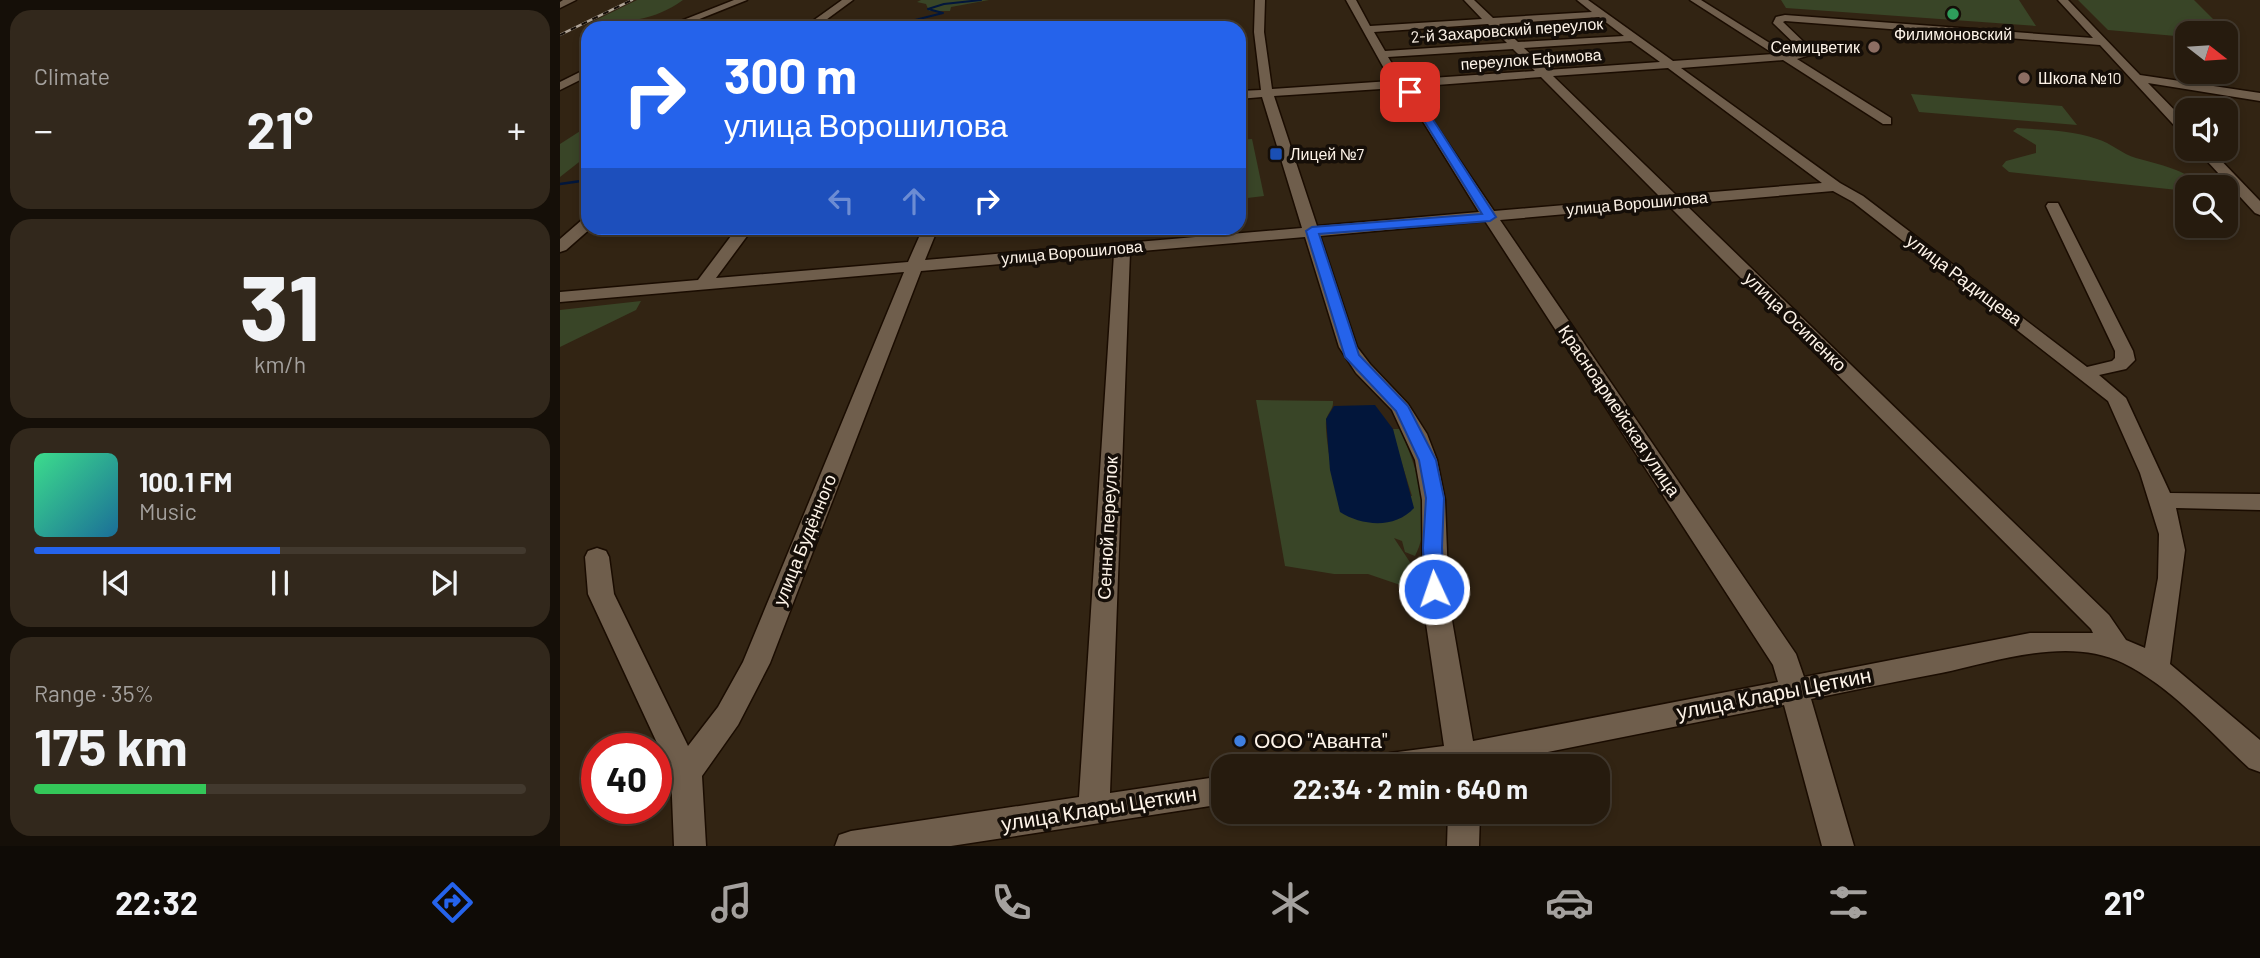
<!DOCTYPE html>
<html lang="en">
<head>
<meta charset="utf-8">
<style>
	:root { --surface:#261b0e; --page:#32281c; --text:#f1f3f6; --muted:#a4a19e; --line:#42392e; --accent:#2563eb }
	body { margin:0; font-family:Barlow,sans-serif; background:var(--page); color:var(--text); height:100vh; display:flex; flex-direction:column; font-size:26px; white-space:nowrap }
	* { box-sizing:border-box; margin:0 }
	p { font-size:23px; color:var(--muted) }
	.icon { flex:none; width:38px; height:38px; fill:none; stroke:currentColor; stroke-width:2; stroke-linecap:round; stroke-linejoin:round }
	.map { position:relative; flex:1; overflow:hidden }
	.side { display:flex; flex-direction:column; gap:10px; padding:10px; background:#150f08; width:560px }
	.side>* { flex:none }
	.banner { position:absolute; left:21px; top:21px; width:665px; height:214px; border-radius:21px; box-shadow:0 4px 10px #0003,0 0 0 2px var(--line); background:#2563eb; color:#fff; overflow:hidden }
	.needle { width:46px; rotate:107deg }
	.fabs { position:absolute; left:1615px; top:21px; display:grid; gap:14px }
	.fabs a { display:grid; place-items:center; width:63px; height:63px; border-radius:14px; background:var(--surface); box-shadow:0 4px 10px #0003,0 0 0 2px var(--line); font-size:35px }
	.speed { position:absolute; left:21px; top:733px; display:flex; gap:14px; font-size:35px; font-weight:700; text-align:center }
	.speed>* { display:grid; place-content:center; width:91px; height:91px; border-radius:50%; background:var(--surface); box-shadow:0 4px 10px #0003,0 0 0 2px var(--line); line-height:1 }
	.speed .limit { border:10px solid #d22; background:#fff; color:#111 }
	.pin { position:absolute; display:grid; place-items:center; width:60px; height:60px; color:#fff; margin:-30px; border-radius:14px; box-shadow:0 4px 10px #0006 }
	.me { position:absolute; width:77px; margin:-38px; rotate:357deg; stroke-linejoin:round; filter:drop-shadow(0 0 5px #0008) }
	.turn { display:flex; align-items:center; gap:24px; height:147px; padding:0 28px; font-size:32px }
	.turn .icon { width:91px; height:91px; stroke-width:2.5 }
	.turn b { display:block; font-size:49px; line-height:60px }
	.lanes { display:flex; align-items:center; height:66px; padding:0 28px; background:#0003; justify-content:center; gap:35px; direction:ltr }
	.lanes .off { opacity:.35 }
	.big { font-size:52px; font-weight:700; line-height:1.1 }
	.side .card { flex:1; display:flex; flex-direction:column; justify-content:center; gap:10px; min-width:0; padding:0 24px; border-radius:21px; background:var(--page) }
	.side .dial { align-items:center; gap:0 }
	.dial b { font-size:91px; line-height:1 }
	.song { display:flex; align-items:center; gap:21px }
	.cover { width:84px; height:84px; border-radius:10px; background:linear-gradient(135deg,hsl(150 70% 55%),hsl(200 70% 35%)) }
	.played { height:7px; border-radius:4px; background:linear-gradient(90deg,var(--accent) 50%,var(--line) 50%) }
	.keys { display:flex; justify-content:space-around; direction:ltr }
	.heat { display:flex; justify-content:space-between; align-items:center; font-size:38px; direction:ltr }
	.charge { height:10px; border-radius:5px; background:linear-gradient(90deg,#34c759 35%,var(--line) 0) }
	.trip { position:absolute; left:651px; top:754px; width:399px; height:70px; border-radius:21px; background:var(--surface); box-shadow:0 4px 10px #0003,0 0 0 2px var(--line); font-weight:700; line-height:70px; text-align:center }
	.tab-bar { display:flex; height:112px; justify-content:space-around; align-items:center; background:#0f0b06; color:var(--muted) }
	.tab-bar .icon { width:49px; height:49px }
	.tab-bar .active { color:var(--accent) }
	.tab-bar b { font-size:32px; color:var(--text) }
	main { display:flex; flex:1; min-height:0 }
	.map>svg:first-child { display:block }
	.green { fill:#394527 }
	.water { fill:#02163b }
	.lines { fill:none; stroke-linecap:round; stroke-linejoin:round }
	.stream-far1 { stroke:#02163b; stroke-width:2 }
	.stream { stroke:#02163b; stroke-width:2.5 }
	.minor-casing { stroke:#1a0c01; stroke-width:3 }
	.minor { fill:#6f5e4c; fill-rule:evenodd }
	.rail-casing { stroke:#b0a598; stroke-width:2.5 }
	.rail { stroke:#150e08; stroke-width:2; stroke-dasharray:6; stroke-linecap:butt }
	.route { fill:#2563eb; stroke:#184099; stroke-width:2 }
	.leisure-dot { fill:#2e9e5b; stroke:#150e08; stroke-width:2.5 }
	.education-dot { fill:#8d6e63; stroke:#150e08; stroke-width:2.5 }
	.transit-dot { fill:#1a4fb4; stroke:#150e08; stroke-width:2.5 }
	.shop-dot { fill:#3f7fe0; stroke:#150e08; stroke-width:2.5 }
	.labels { text-anchor:middle; stroke-width:7; stroke-linejoin:round; paint-order:stroke }
	.far-street-label { font-size:16px; fill:#fdf3e8; stroke:#150e08 }
	.far-poi-label { font-size:16px; fill:#fdf3e8; stroke:#150e08; text-anchor:start }
	.street-label { font-size:18px; fill:#fdf3e8; stroke:#150e08 }
	.near-street-label { font-size:21px; fill:#fdf3e8; stroke:#150e08 }
	.near-poi-label { font-size:21px; fill:#fdf3e8; stroke:#150e08; text-anchor:start }
</style>
</head>
<body>
<main>
<section class="side">
<div class="card"><p>Climate</p>
<div class="heat"><a>−</a><b class="big">21°</b><a>+</a></div>
</div>
<div class="card dial"><b>31</b><p>km/h</p></div>
<div class="card">
<div class="song"><i class="cover"></i><div><b>100.1 FM</b><p>Music</p></div></div>
<div class="played"></div>
<div class="keys"><svg class="icon" aria-label="previous" viewBox="0 0 24 24"><path d="M18 5L8 12l10 7zM5 5v14"/></svg><svg class="icon" aria-label="pause" viewBox="0 0 24 24"><path d="M8 5v14M16 5v14"/></svg><svg class="icon" aria-label="next" viewBox="0 0 24 24"><path d="M6 5l10 7-10 7zM19 5v14"/></svg></div>
</div>
<div class="card"><p>Range · 35%</p><b class="big">175 km</b><div class="charge"></div></div>
</section>
<div class="map">
<svg width="1700" height="846" viewBox="0 0 1700 846">
	<rect width="100%" height="100%" fill="#322413"/>
	<path class="green" d="M77 0H123C94 21 67 22 32 22Z
		M361 0H429L391 7 390 11H369L366 4 357 2Z
		M1221 0H1459L1476 26 1226 8Z
		M1518 0H1634L1675 41H1666V33H1628L1627 37 1548 30Z
		M1351 94 1502 106 1517 125 1359 112Z
		M28 126V155L0 177V144Z
		M1457 128C1483 130 1511 130 1537 139 1551 143 1562 154 1576 158 1601 165 1624 169 1644 187H1628L1627 191 1449 172 1442 166 1446 161 1476 153V145L1453 131Z
		M692 139 704 196 679 199V140Z
		M81 301 76 310 0 347V310Z
		M696 400 773 401C774 409 767 413 766 421 765 433 771 471 775 482L852 496 834 438 833 429H840C856 466 875 517 855 556L845 552 842 541 834 538 861 579 855 590 808 574H774L725 566Z"/>
	<path class="water" d="M815 405 833 429 854 508C835 529 802 526 780 512L770 470 766 419 774 406Z"/>
	<g class="lines">
		<path class="stream-far1" d="M337 28 343 23 383 13 368 9 384 4 421 0"/>
		<path class="stream" d="M0 184 28 180"/>
		<defs>
			<path id="minor" d="M3 0H16L0 8V2Z
				M174 0H187L117 28H103Z
				M282 0H293L255 28H243Z
				M695 0H705L704 32 712 89 831 81 786 0H796L810 26 922 19 904 0H914L933 18 1032 12 1017 0H1028L1113 61 1214 54 1130 0H1141L1227 54 1241 50 1213 23 1216 17 1225 15 1533 38 1498 0H1508L1580 75 1700 93V101L1588 83 1628 124V136L1623 135 1540 45 1225 21 1223 22 1251 49 1250 55 1237 59 1331 118V124H1323L1223 60 1121 68 1280 183 1303 196 1527 367 1552 361 1555 358V351L1486 206 1488 203H1498L1573 351 1575 360 1566 369 1539 375 1566 398 1610 493 1700 494V510L1616 508 1625 550 1610 664 1700 740V772L1689 768C1650 732 1612 687 1563 663 1509 636 1437 661 1381 673 1338 681 1294 690 1251 699L1294 846H1262L1224 705 918 766H815L819 757 830 753 884 746 863 603 862 500 855 460 832 410 796 373 779 347 745 237 570 252 550 793 663 776V804L391 846H275L279 835 291 831 519 797 554 254 361 271 210 663 178 725 142 776 146 846H114L111 773 28 594 25 557 28 551 37 548 46 551 49 557 54 594 128 746 158 707 183 662 344 272 0 302V292L138 280 177 228H193L156 278 348 262 363 228H378L365 260 742 228 702 97 679 99V91L701 90 694 32ZM1039 17 1064 36 958 42 939 24ZM928 24 947 43 825 51 814 32ZM1071 41 1100 62 987 70 964 48ZM953 49 975 71 842 80 828 57ZM1108 68 1262 183 1116 195 993 76ZM981 77 1100 197 934 211 850 87ZM836 88 846 94 919 212 757 226 714 96ZM1273 191 1293 202 1548 401 1580 473 1599 534 1598 578 1585 648 1566 640 1549 615 1125 204ZM1108 205 1531 629 1533 633H1470L1244 677 1236 654 940 220ZM925 221 1213 665 1218 682 913 741 889 603 885 500 877 460 867 434 848 404 810 364 797 347 760 236Z
				M522 25H537L542 28H517Z
				M28 68V76L0 90V82Z
				M1636 149H1650L1700 201V215L1695 213Z
				M28 217V228H31L6 250 0 252V239L23 219Z
				M888 812H920L919 846H887Z"/>
		</defs>
		<use href="#minor" class="minor-casing"/>
		<use href="#minor" class="minor"/>
		<defs>
			<path id="rail" d="M0 35 72 0"/>
		</defs>
		<use href="#rail" class="rail-casing"/>
		<use href="#rail" class="rail"/>
	</g>
	<path class="route" d="M850 90 855 92 936 217 930 221 759 234 799 355 848 406 876 460 884 498 882 548 884 589 881 594H868L865 589 863 548 866 498 859 460 836 411 785 357 746 231 752 227 922 214 846 92Z"/>
	<circle class="leisure-dot" cx="1393" cy="14" r="7"/>
	<g class="education-dot">
		<circle cx="1314" cy="47" r="7"/>
		<circle cx="1464" cy="78" r="7"/>
	</g>
	<rect class="transit-dot" x="709" y="147" width="14" height="14" rx="3.5"/>
	<circle class="shop-dot" cx="680" cy="741" r="7"/>
	<g class="labels">
		<g class="far-street-label">
			<text transform="translate(947 30) rotate(-4)" y="6">2-й Захаровский переулок</text>
			<text transform="translate(971 59) rotate(-4)" y="6">переулок Ефимова</text>
			<text transform="translate(1077 203) rotate(-5)" y="6">улица Ворошилова</text>
			<text transform="translate(512 252) rotate(-5)" y="6">улица Ворошилова</text>
		</g>
		<g class="far-poi-label">
			<text x="1393" y="40" text-anchor="middle">Филимоновский</text>
			<text x="1300" y="53" text-anchor="end">Семицветик</text>
			<text x="1478" y="84">Школа №10</text>
			<text x="730" y="160">Лицей №7</text>
		</g>
		<g class="street-label">
			<text transform="translate(1404 280) rotate(37)" y="6">улица Радищева</text>
			<text transform="translate(1235 322) rotate(44)" y="6">улица Осипенко</text>
			<text transform="translate(1059 411) rotate(56)" y="6">Красноармейская улица</text>
			<text transform="translate(548 528) rotate(-87)" y="6">Сенной переулок</text>
			<text transform="translate(245 540) rotate(-68)" y="6">улица Будённого</text>
		</g>
		<g class="near-street-label">
			<text transform="translate(1214 694) rotate(-11)" y="7">улица Клары Цеткин</text>
			<text transform="translate(539 809) rotate(-9)" y="7">улица Клары Цеткин</text>
		</g>
		<g class="near-poi-label">
			<text x="694" y="748">ООО "Аванта"</text>
		</g>
	</g>
</svg>
<div class="fabs">
<a><svg class="needle" viewBox="-14 -14 28 28"><path d="M0-13l5 13h-10z" fill="#e53935"/><path d="M0 13l5-13h-10z" fill="#a4a19e"/></svg></a>
<a><svg class="icon" aria-label="sound" viewBox="0 0 24 24"><path d="M4 9h4l5-4v14l-5-4H4zM17 9q2 3 0 6"/></svg></a>
<a><svg class="icon" aria-label="search" viewBox="0 0 24 24"><circle cx="10" cy="10" r="6"/><path d="M15 15l6 6"/></svg></a>
</div>
<div class="speed"><div class="limit">40</div></div>
<div class="pin" style="left:850px;top:92px;background:#d93025"><svg class="icon" aria-label="arrive" viewBox="0 0 24 24"><path d="M6 21V4h12l-3 4 3 4H6"/></svg></div>
<svg class="me" style="left:874px;top:589px" viewBox="-20 -20 40 40"><circle r="17" fill="#2563eb" stroke="#fff" stroke-width="3"/><path d="M0-11L8 9 0 5-8 9z" fill="#fff"/></svg>
<div class="trip">22:34 · 2 min · 640 m</div>
<div class="banner">
<div class="turn"><svg class="icon" aria-label="right" viewBox="0 0 24 24"><path d="M7 20v-9h11M14 6l5 5-5 5"/></svg><div><b>300 m</b>улица Ворошилова</div></div>
<div class="lanes"><svg class="icon off" aria-label="left" viewBox="0 0 24 24"><path d="M17 20v-9H6M10 6l-5 5 5 5"/></svg><svg class="icon off" aria-label="ahead" viewBox="0 0 24 24"><path d="M12 20V5M6 11l6-6 6 6"/></svg><svg class="icon" aria-label="right" viewBox="0 0 24 24"><path d="M7 20v-9h11M14 6l5 5-5 5"/></svg></div>
</div>
</div>
</main>
<nav class="tab-bar">
<b>22:32</b>
<svg class="icon active" aria-label="directions" viewBox="0 0 24 24"><path d="M12 3l9 9-9 9-9-9zM9 14v-3h6M13 9l2 2-2 2"/></svg>
<svg class="icon" aria-label="music" viewBox="0 0 24 24"><path d="M9 18V5l10-2v13"/><circle cx="6" cy="18" r="3"/><circle cx="16" cy="16" r="3"/></svg>
<svg class="icon" aria-label="phone" viewBox="0 0 24 24"><path d="M5 4h4l2 5-3 2q2 4 5 5l2-3 5 2v4C11 20 4 13 5 4z"/></svg>
<svg class="icon" aria-label="climate" viewBox="0 0 24 24"><path d="M12 3v18M4 7l16 10M4 17L20 7"/></svg>
<svg class="icon" aria-label="car" viewBox="0 0 24 24"><path d="M5 17H2v-5l4-1 3-4h7l3 4 3 1v5h-3M9 17h6M6 11h13"/><circle cx="7" cy="17" r="2"/><circle cx="17" cy="17" r="2"/></svg>
<svg class="icon" aria-label="filters" viewBox="0 0 24 24"><path d="M4 7h16M4 17h16"/><circle cx="9" cy="7" r="2"/><circle cx="15" cy="17" r="2"/></svg>
<b>21°</b>
</nav>
</body>
</html>
